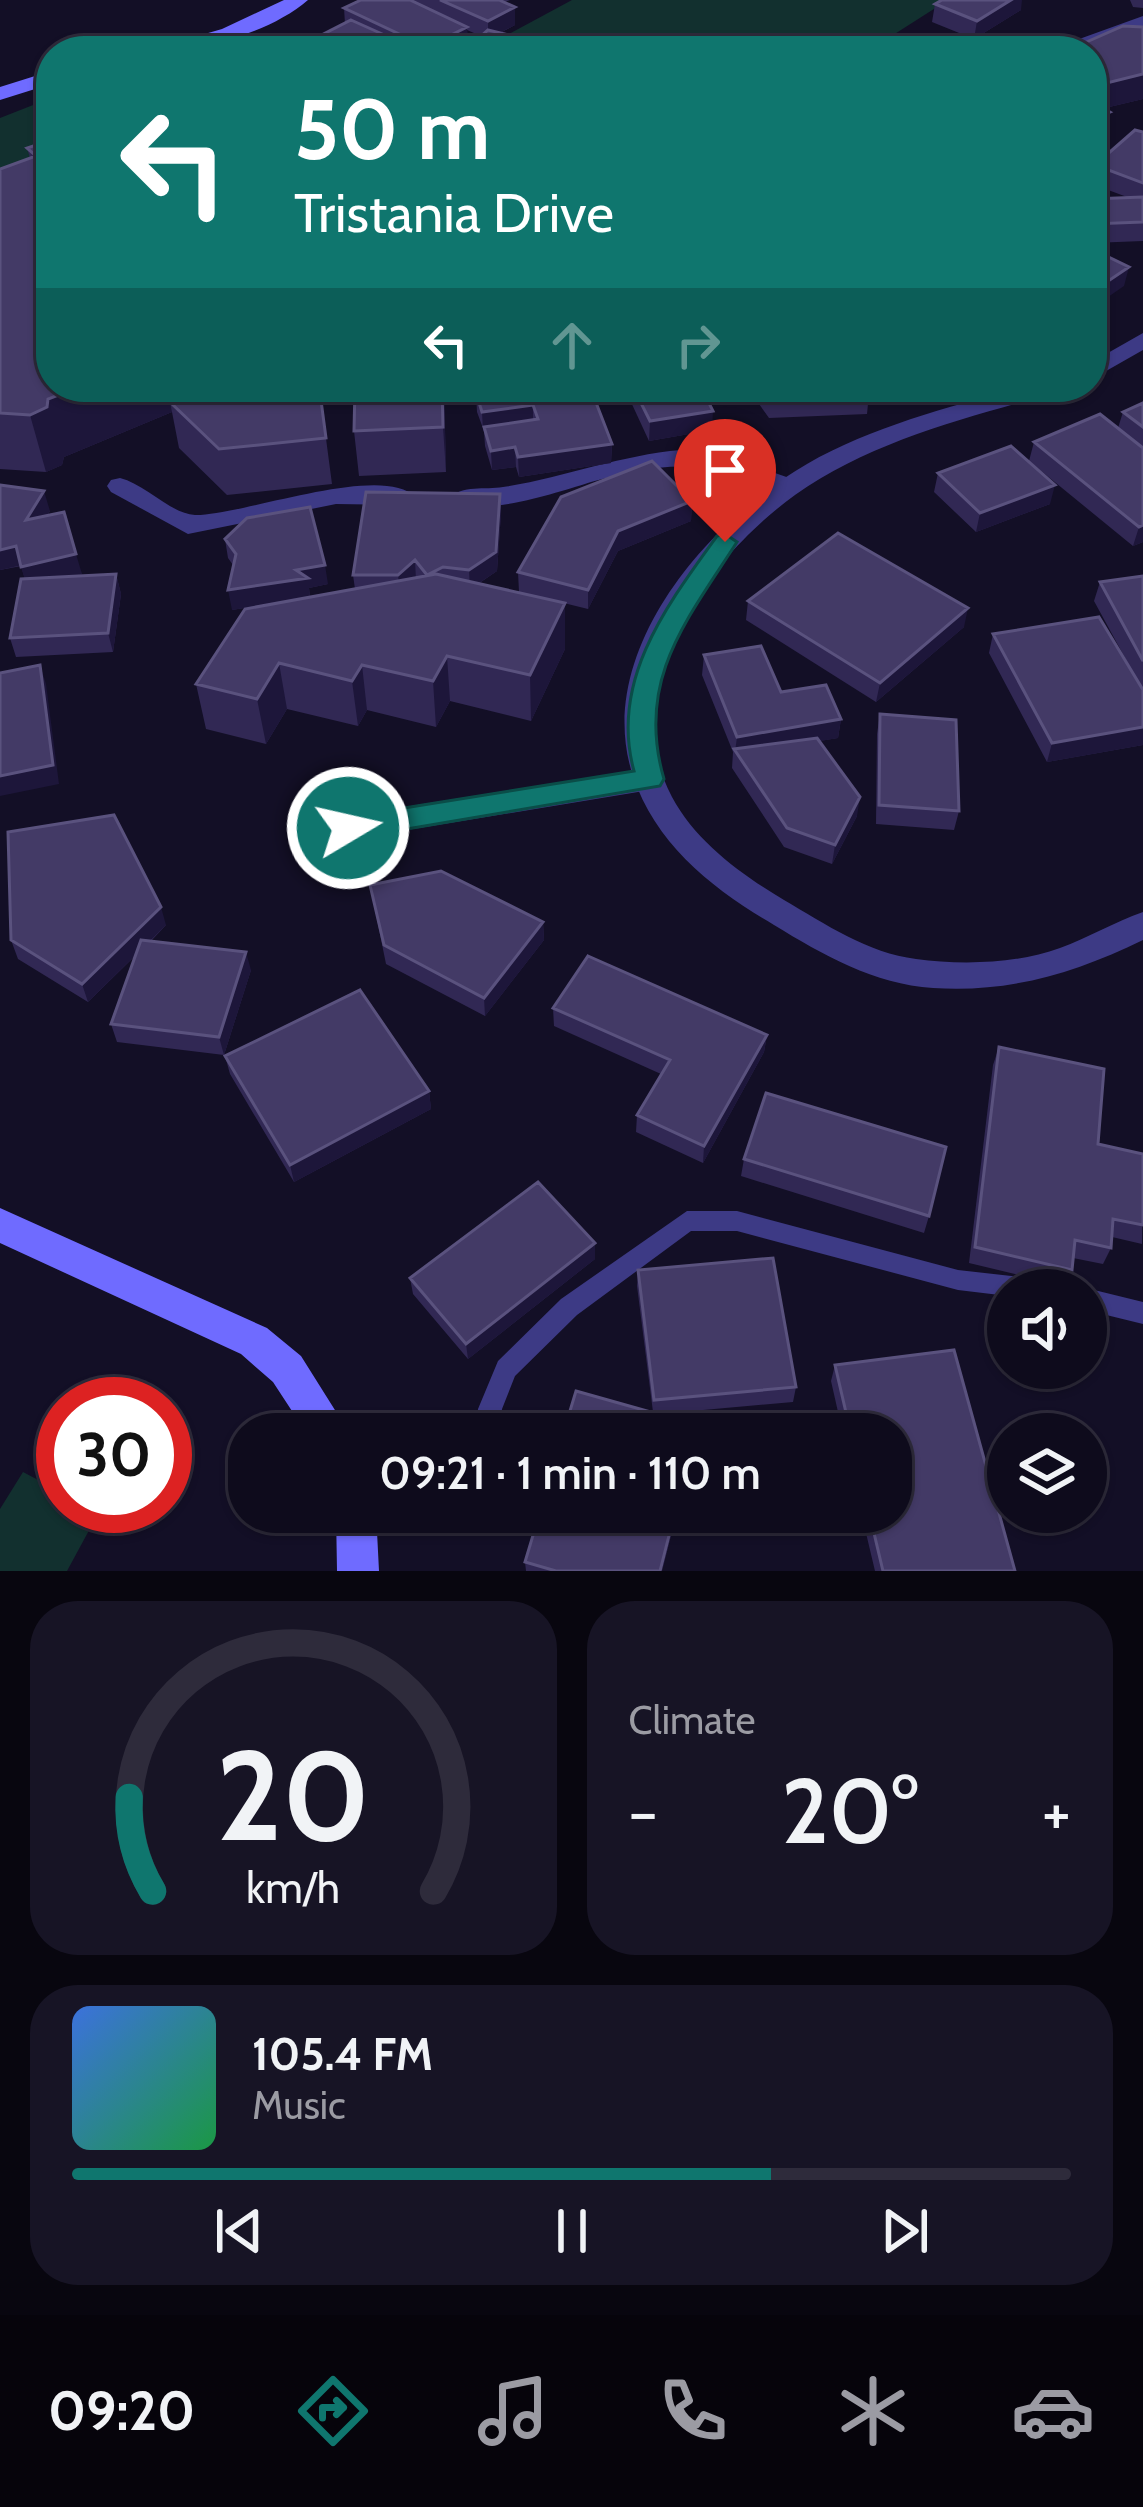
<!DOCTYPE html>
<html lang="en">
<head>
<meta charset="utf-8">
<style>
	:root { --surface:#0e0b1c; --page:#171425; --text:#f1f3f6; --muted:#9b9ba3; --line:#2e2b3b; --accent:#0f766e }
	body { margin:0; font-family:Cabin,sans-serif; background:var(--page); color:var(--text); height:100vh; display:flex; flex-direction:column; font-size:45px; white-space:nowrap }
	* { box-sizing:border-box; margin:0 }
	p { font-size:39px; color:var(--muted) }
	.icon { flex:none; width:66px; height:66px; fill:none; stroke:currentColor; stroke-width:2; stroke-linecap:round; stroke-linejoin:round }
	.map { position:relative; height:1571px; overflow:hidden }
	.panel { display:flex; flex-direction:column; gap:30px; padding:30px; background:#08060f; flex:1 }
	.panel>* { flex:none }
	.guide { position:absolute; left:36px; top:36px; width:1071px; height:366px; border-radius:48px; box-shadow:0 3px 9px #0004,0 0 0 3px var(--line); background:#0f766e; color:#fff; overflow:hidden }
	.fabs { position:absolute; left:987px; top:1269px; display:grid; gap:24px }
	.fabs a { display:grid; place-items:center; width:120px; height:120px; border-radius:50%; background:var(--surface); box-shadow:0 3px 9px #0004,0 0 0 3px var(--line); font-size:60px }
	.speed { position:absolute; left:36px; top:1377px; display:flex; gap:24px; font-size:60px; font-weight:700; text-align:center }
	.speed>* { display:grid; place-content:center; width:156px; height:156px; border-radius:50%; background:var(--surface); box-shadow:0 3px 9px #0004,0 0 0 3px var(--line); line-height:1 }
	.speed .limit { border:18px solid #d22; background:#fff; color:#111 }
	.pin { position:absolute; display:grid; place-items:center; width:102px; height:102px; color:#fff; margin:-123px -51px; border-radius:50% 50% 50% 0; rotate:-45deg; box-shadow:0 0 12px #0007 }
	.pin .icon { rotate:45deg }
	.me { position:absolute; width:132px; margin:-66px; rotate:81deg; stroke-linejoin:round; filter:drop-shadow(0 0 9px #0008) }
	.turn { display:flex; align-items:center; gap:42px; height:252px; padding:0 60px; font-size:54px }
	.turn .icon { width:156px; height:156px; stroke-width:2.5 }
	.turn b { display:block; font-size:84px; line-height:102px }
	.lanes { display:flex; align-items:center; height:114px; padding:0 60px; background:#0003; justify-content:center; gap:60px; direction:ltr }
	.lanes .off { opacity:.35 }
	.big { font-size:90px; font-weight:600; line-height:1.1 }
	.panel .card { flex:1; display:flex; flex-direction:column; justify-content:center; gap:18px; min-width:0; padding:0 42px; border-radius:48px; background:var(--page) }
	.panel .dial { align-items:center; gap:0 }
	.dial svg { height:312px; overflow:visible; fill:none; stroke:var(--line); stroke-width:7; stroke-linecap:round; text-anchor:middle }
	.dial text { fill:var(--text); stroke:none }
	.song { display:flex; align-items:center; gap:36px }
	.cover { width:144px; height:144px; border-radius:18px; background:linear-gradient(135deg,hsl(220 70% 55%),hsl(140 70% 35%)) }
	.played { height:12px; border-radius:6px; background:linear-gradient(90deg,var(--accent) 70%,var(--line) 70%) }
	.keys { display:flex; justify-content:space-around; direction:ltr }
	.heat { display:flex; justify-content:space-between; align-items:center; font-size:66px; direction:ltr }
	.panel .tiles { flex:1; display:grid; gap:30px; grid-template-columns:1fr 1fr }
	.card:last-child { grid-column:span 2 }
	.trip { position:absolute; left:228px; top:1413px; width:684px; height:120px; border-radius:48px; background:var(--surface); box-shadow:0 3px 9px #0004,0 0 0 3px var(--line); font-weight:600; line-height:120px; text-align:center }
	.tab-bar { display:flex; height:192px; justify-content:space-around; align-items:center; background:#06040b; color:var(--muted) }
	.tab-bar .icon { width:84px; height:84px }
	.tab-bar .selected { color:var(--accent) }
	.tab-bar b { font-size:54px; color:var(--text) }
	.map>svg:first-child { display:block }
	.green { fill:#12302f }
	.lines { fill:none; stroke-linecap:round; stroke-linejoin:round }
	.service { fill:#3d3a85; fill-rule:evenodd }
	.minor { fill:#3d3a85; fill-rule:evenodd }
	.tertiary { fill:#3d3a85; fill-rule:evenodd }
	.secondary { fill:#6f6bff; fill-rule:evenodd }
	.wall { fill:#312854 }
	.shaded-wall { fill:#1d163a }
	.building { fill:#433a66; stroke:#5a527e; stroke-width:3 }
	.route { fill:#0f766e; stroke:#0a4d48; stroke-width:3 }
</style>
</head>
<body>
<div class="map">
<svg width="1143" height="1571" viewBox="0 0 1143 1571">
	<rect width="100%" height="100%" fill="#130f26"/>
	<path class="green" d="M572 0H948L868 51H543L505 36Z
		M51 98V169L0 194V118Z
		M23 1472 63 1493V1506H88L99 1512 67 1571H0V1509Z"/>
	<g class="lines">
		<path class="service" d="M687 1211H737L958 1270 1046 1280 1054 1283 1057 1290H1008V1296L958 1290 737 1231H691L577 1315 515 1376 502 1409 500 1434H476L478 1409 498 1361 561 1299Z
			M1086 1288 1143 1302V1324L1086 1310V1290H1082Z"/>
		<path class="minor" d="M1143 16V28L1075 51H1046Z
			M681 450 732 458 798 481 802 487 789 495C768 490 749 480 728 473 682 459 636 470 591 482 562 491 470 522 449 498 462 485 485 490 503 487 563 478 620 455 681 450Z
			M120 478C145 484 171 514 195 515 240 516 382 462 415 497L402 505 336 504 188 534 111 492 107 486 111 480Z
			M650 768 661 771 665 779 661 787 650 790 304 847 293 843 289 835 293 827 304 823Z"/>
		<path class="tertiary" d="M1143 333V350L1092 379V362Z
			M1020 387H1059L1056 392C967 418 872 440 795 495 708 558 613 686 672 797 696 842 742 875 784 900 825 924 868 953 916 959 961 965 1016 964 1060 948 1088 938 1114 922 1143 912V940C1075 973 1010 993 933 988 874 984 823 955 774 925 714 890 656 845 633 776 592 653 708 521 807 464 873 426 948 408 1020 387Z"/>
		<path class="secondary" d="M284 0H308C267 35 199 51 146 51L222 29Z
			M51 71V84L0 100V87Z
			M0 1208 267 1328 301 1356 350 1434H307L273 1382 241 1354 0 1243Z
			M336 1512H376L379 1571H337Z"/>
	</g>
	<path class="wall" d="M361 0H510L505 2 515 25 500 33 559 47V51H470V46L481 36 467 30 468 44 455 51H305L304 44 345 24 344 8Z
		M1130 0H1143V8L1133 7Z
		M935 4 1021 10 974 39 932 22Z
		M1143 27V99L1105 108 1110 112 1106 130 1092 136V51Z
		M1143 132V241L1092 243V199L1127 197 1092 184 1095 165Z
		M51 140V387L320 393 332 484 227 495 179 448 172 412 64 457 62 465 46 472 0 469V169L30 158 27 148Z
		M444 387 446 472 359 476 354 431Z
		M492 387H590L612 444 611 463 519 477 516 467 492 470 485 446 484 431 477 412 476 393 492 391Z
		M624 387H701L712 430 649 441Z
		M747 387H889L868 392 869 394 867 414 769 418Z
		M1143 403V542L1133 546 1029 461 1034 442 1118 428 1123 412Z
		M938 473 1050 504 976 532 934 492Z
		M0 485 50 511 47 516 82 574 70 576 116 574 121 594 113 652 16 657 10 638 25 579 21 566 0 570Z
		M500 494 501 513 497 571 478 584 565 603V649L531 721 450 701 436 727 367 710 358 726 287 709 266 744 206 729 196 684 306 598 232 610 233 565 228 558 225 539 328 584 309 588 310 597 355 589 353 575Z
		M692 501 691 521 618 551 588 609 519 592 518 572Z
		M1143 576V745L1047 762 989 653 993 634 1136 678 1094 601 1100 582Z
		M748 601 964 627 876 702 746 620Z
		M704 655 841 719 838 738 819 741 857 816 832 864 784 847 732 768 733 752 702 675Z
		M880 714 959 811 954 830 876 824 877 734Z
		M370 885 543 922 544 940 485 1016 386 964Z
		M166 925 151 941 251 970 224 1055 117 1042 111 1024 135 956 88 1002 18 959 11 940Z
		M553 1008 767 1035 764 1052 703 1163 636 1132 637 1115 661 1074 554 1026Z
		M999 1047 1098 1144 1143 1154 1142 1244 1112 1237 1111 1248 1103 1264 1073 1258 1072 1270 1065 1286 969 1263 993 1065Z
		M225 1056 429 1091 431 1109 294 1182 230 1074Z
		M744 1159 929 1216 924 1233 741 1176Z
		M595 1259 468 1359 413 1294 410 1278Z
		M638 1270 796 1387 793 1402 659 1414 653 1412 637 1286Z
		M835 1365 1015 1571H875L861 1512H891V1434H843L831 1381Z
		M540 1512H677L662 1571H526L525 1562Z"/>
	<path class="shaded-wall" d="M1011 0H1022L1021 10 974 39 977 21Z
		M515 7V25L488 39V21Z
		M467 27 468 44 455 51H427V47Z
		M1143 74V99L1101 109 1107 83Z
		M1110 112 1106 130 1092 136V120Z
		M1129 267 1124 286 1092 308V292Z
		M79 387H232L170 402 172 412 64 457 62 465 46 472 30 415 48 399Z
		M442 387H444L446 472 443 427Z
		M863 387H889L862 394Z
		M533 405V425L483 431 482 412Z
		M713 411 712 430 649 441 650 421Z
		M612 444 611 463 519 477 518 457Z
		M515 447 516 467 492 470 491 451Z
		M1055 485 1050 504 976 532 980 513Z
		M44 491 50 511 32 540 26 520Z
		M500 494 501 513 497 571 470 589 469 570Z
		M692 501 691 521 618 551 588 609V590L618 531Z
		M1143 525V542L1133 546 1139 527Z
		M16 546 22 565 0 570V550Z
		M76 554 82 574 27 586 21 567Z
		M415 560 416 580 400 595 398 575Z
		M325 565 328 584 309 588 310 597 232 610 228 590 296 570Z
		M116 574 121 594 113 652 108 633Z
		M565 603V649L531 721 530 675Z
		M968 608 964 627 876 702 880 683Z
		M447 656 450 701 436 727 433 681Z
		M279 663 287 709 266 744 257 699Z
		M40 665 46 684 59 784 0 796V776Z
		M362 665 367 710 358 726 352 681Z
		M841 719 838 738 738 755 735 752 737 737Z
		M1143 727V745L1047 762 1052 743Z
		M860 797 857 816 832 864 835 845Z
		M161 907 166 925 88 1002 82 984Z
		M543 922 544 940 485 1016 484 998Z
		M246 952 251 970 224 1055 219 1037Z
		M767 1035 764 1052 703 1163 704 1146Z
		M429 1091 431 1109 294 1182 290 1165Z
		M595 1243V1259L468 1359 466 1344Z
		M675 1512H677L662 1571H660Z"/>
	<path class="building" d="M361 0H410L467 27 427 47 344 8Z
		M440 0H499L515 7 488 21Z
		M942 0H1011L977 21 935 4Z
		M351 20 409 46 399 51H318L304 44Z
		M1123 26 1143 27V74L1107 83 1092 75V51H1066Z
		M488 30 559 47 555 51H491L470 46Z
		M266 40 283 51H237Z
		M1092 102 1110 112 1092 120Z
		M1135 130 1143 132V183L1095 165Z
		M51 140V387H79L48 399 47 407 30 415 0 413V169L36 156 27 148Z
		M1143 197V222L1092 224V199Z
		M1092 249 1129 267 1092 292Z
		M206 387H313L320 393 326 438 219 449 170 402Z
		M355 387H442L443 427 354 431Z
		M496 387H590L612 444 518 457 515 447 491 451 484 427 538 419 533 405 482 412 476 393 497 391Z
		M633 387H701L713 411 650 421Z
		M762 387H864L869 394 771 399Z
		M1143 403V427L1123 412Z
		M1100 414 1143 448V525L1139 527 1034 442Z
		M1011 446 1055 485 980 513 938 473Z
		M652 461 692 501 618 531 588 590 518 572 561 497Z
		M0 485 44 491 26 520 64 512 76 554 21 567 16 546 0 550Z
		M366 492 500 494 496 552 469 570 443 567 427 575 415 560 398 575H353Z
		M310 507 325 565 296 570 308 578 228 590 236 554 225 539 247 518Z
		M838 533 968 608 880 683 748 601Z
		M116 574 108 633 10 638 21 579Z
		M436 574 565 603 530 675 447 656 433 681 362 665 352 681 279 663 257 699 196 684 245 609Z
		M1143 576V661L1100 582Z
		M1099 617 1143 690V727L1052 743 993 634Z
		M761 646 781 692 826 685 841 719 737 737 704 655Z
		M40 665 53 765 0 776V673Z
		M880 714 956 720 959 811 879 805Z
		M817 738 860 797 835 845 787 828 734 749Z
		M114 815 161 907 82 984 11 940 8 832Z
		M441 871 543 922 484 998 384 945 370 885Z
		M141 940 246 952 219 1037 111 1024Z
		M588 956 767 1035 704 1146 637 1115 670 1060 553 1008Z
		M360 990 429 1091 290 1165 225 1056Z
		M999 1047 1104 1069 1098 1144 1143 1154V1225L1113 1219 1111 1248 1075 1240 1072 1270 975 1247Z
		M766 1093 946 1147 929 1216 744 1159Z
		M538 1182 595 1243 466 1344 410 1278Z
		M773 1258 796 1387 654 1400 638 1270Z
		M954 1350 1015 1571H883L869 1512H891V1434H851L835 1365Z
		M576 1391 697 1425 694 1434H563Z
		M540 1512H675L660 1571H556L525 1562Z"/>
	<path class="route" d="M725 534 737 542C687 620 635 680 664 779L660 786 348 839 338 836 334 828 338 820 348 817 634 771C609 681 667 605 717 536Z"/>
</svg>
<div class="fabs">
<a><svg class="icon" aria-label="sound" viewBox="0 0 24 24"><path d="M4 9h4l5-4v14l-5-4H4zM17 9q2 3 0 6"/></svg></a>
<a><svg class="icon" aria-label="layers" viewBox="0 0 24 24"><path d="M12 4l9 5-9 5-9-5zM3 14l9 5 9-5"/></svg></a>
</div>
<div class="speed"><div class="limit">30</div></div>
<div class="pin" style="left:725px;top:542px;background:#d93025"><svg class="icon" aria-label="arrive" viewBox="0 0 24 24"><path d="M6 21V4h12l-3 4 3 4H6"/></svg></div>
<svg class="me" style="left:348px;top:828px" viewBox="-20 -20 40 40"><circle r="17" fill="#0f766e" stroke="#fff" stroke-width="3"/><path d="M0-11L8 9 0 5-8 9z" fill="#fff"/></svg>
<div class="trip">09:21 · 1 min · 110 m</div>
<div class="guide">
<div class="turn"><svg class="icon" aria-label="left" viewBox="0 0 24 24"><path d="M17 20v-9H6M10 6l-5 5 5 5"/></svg><div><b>50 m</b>Tristania Drive</div></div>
<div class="lanes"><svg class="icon" aria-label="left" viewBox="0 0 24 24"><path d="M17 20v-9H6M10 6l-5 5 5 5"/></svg><svg class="icon off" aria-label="ahead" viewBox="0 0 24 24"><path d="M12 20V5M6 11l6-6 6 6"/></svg><svg class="icon off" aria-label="right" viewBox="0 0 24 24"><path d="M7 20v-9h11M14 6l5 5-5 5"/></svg></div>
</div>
</div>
<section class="panel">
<div class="tiles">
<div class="card dial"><svg viewBox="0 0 100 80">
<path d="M14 69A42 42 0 1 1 86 69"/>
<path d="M14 69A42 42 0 0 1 8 45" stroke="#0f766e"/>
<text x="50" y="56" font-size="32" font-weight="700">20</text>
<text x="50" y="72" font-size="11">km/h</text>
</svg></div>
<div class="card"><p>Climate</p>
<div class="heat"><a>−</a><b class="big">20°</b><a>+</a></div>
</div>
<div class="card">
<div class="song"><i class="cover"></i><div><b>105.4 FM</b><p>Music</p></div></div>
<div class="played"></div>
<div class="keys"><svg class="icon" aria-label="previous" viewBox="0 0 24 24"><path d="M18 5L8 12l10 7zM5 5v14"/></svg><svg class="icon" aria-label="pause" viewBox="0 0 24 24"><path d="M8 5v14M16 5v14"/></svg><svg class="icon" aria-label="next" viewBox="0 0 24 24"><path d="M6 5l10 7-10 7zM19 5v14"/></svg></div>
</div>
</div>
</section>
<nav class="tab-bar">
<b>09:20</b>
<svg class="icon selected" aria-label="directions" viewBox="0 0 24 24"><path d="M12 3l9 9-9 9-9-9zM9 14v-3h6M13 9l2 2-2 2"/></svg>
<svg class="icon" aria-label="music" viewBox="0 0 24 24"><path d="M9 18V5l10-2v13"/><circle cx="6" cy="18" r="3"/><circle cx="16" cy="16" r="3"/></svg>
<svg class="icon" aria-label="phone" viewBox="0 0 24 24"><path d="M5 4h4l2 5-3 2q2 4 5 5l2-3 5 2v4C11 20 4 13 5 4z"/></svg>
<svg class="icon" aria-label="climate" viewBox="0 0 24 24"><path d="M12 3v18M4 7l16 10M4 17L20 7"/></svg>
<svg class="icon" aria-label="car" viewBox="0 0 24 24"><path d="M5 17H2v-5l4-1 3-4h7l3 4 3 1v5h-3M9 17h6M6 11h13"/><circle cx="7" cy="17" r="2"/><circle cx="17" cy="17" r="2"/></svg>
</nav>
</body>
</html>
